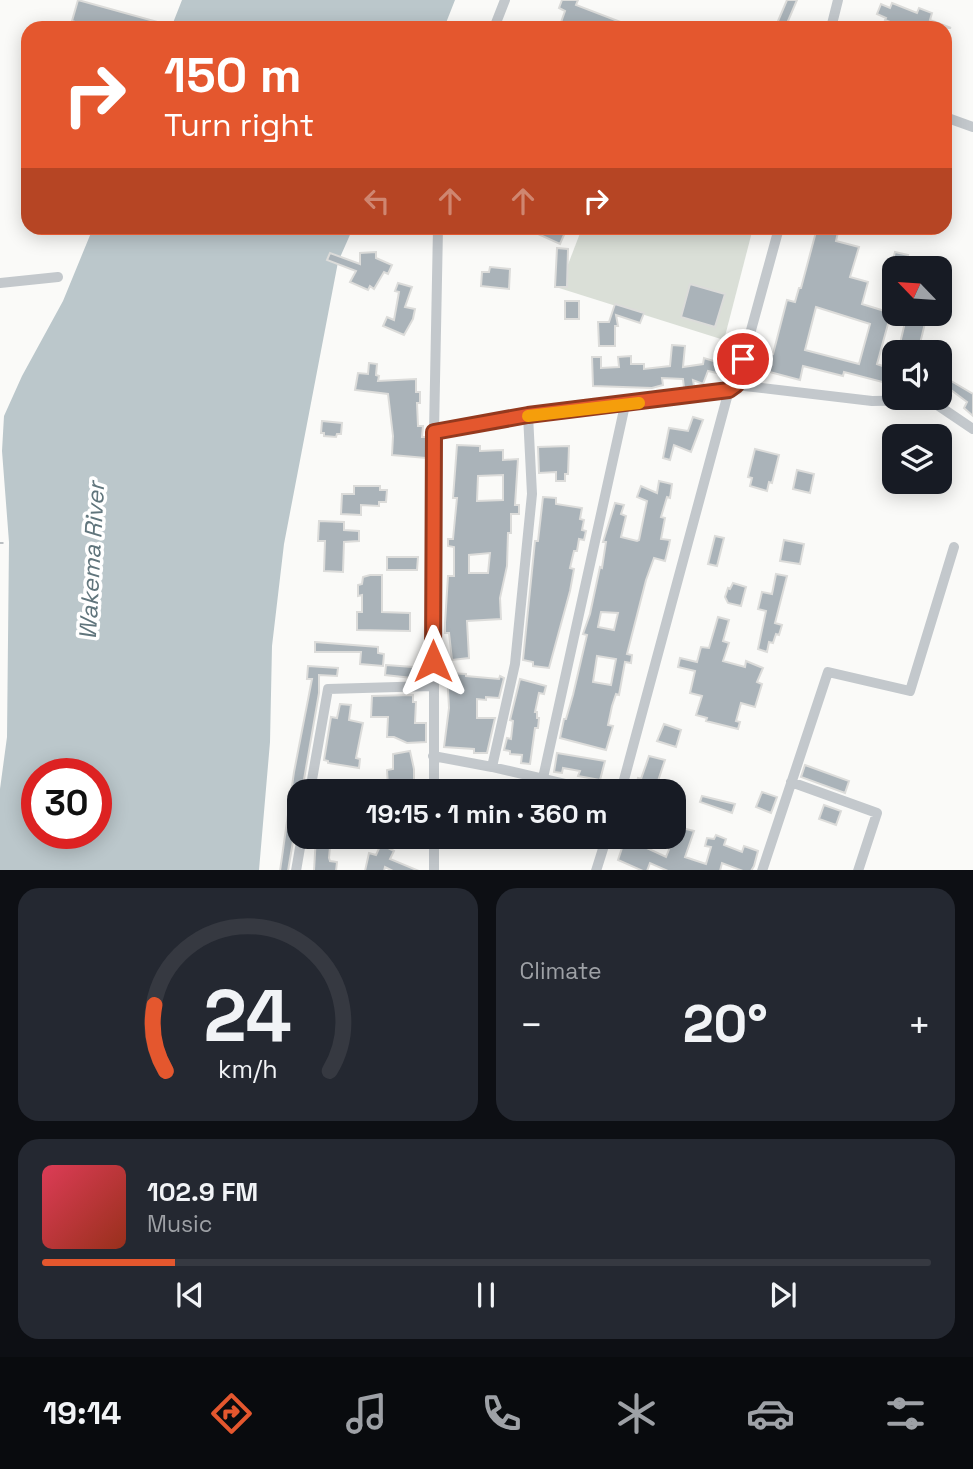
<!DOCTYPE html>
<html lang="en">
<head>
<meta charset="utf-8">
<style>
	:root { --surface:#171b24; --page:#242831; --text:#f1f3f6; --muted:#9ea1a6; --line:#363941; --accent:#e4572e }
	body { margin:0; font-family:"Space Grotesk",sans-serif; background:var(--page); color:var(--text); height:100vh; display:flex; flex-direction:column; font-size:26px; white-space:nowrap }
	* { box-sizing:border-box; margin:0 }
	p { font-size:23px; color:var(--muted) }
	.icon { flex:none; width:38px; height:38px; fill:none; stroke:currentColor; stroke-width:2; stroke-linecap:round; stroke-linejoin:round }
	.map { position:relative; height:870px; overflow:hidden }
	.panel { display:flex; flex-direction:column; gap:18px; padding:18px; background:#0d0f14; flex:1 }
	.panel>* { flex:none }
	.hud { position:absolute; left:21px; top:21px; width:931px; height:214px; border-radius:21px; box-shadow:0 4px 18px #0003; background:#e4572e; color:#fff; overflow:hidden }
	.needle { width:46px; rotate:295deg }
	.tools { position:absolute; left:882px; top:256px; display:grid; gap:14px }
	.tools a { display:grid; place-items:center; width:70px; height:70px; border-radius:14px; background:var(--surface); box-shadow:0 4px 18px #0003; font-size:35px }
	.speed { position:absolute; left:21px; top:758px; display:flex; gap:14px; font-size:35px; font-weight:700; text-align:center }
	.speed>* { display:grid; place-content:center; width:91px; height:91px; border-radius:50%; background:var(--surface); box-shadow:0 4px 18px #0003; line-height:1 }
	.speed .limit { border:10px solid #d22; background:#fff; color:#111 }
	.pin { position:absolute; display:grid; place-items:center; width:60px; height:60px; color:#fff; margin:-30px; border:4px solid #fff; border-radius:50%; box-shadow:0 2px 7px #0007 }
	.me { position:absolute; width:77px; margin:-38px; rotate:0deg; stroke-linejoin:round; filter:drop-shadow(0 0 5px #0008) }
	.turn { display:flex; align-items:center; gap:24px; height:147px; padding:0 28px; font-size:32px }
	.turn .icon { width:91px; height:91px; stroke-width:2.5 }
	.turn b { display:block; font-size:49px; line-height:60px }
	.lanes { display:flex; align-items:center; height:66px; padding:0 28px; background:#0003; justify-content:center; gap:35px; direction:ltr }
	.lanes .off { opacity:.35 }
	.big { font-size:52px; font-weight:700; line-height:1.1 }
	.panel .widget { flex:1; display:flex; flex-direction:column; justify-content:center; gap:10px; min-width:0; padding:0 24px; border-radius:21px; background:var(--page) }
	.panel .dial { align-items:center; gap:0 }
	.dial svg { height:182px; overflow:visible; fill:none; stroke:var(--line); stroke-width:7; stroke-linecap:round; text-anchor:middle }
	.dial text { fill:var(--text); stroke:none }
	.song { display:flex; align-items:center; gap:21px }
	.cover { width:84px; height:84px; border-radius:10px; background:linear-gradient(135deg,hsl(350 70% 55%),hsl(10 70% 35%)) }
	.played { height:7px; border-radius:4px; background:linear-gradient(90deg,var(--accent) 15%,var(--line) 15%) }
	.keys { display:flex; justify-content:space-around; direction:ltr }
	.heat { display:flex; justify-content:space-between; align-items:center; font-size:38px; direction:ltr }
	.panel .tiles { flex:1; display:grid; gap:18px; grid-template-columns:1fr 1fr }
	.widget:last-child { grid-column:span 2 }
	.trip { position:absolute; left:287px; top:779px; width:399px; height:70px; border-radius:21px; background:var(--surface); box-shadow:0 4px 18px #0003; font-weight:700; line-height:70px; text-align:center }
	.tabs { display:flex; height:112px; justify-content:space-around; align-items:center; background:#090b0e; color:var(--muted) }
	.tabs .icon { width:49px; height:49px }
	.tabs .active { color:var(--accent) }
	.tabs b { font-size:32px; color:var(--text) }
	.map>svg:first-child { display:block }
	.green { fill:#dadfd7 }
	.water { fill:#bbc7cb; fill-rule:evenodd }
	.building { fill:#aab3b9; stroke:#dcdcda; stroke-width:2; fill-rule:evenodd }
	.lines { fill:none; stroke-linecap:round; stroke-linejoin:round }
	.path { stroke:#bbbfc2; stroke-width:2; stroke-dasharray:3.5 3.5; stroke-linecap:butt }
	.minor { stroke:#c3c8cc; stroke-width:10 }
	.route-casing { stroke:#94391e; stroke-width:18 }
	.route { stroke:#e4572e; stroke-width:12 }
	.slow { stroke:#f59e0b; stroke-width:12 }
	.labels { text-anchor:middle; stroke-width:7; stroke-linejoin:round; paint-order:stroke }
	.water-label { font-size:24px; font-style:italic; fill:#60757c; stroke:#fff }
</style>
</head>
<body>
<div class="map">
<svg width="973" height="871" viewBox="0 0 973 871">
	<rect width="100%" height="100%" fill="#fafaf8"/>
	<path class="green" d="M582 228H753L724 340 559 288Z"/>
	<path class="water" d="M182 0H455L444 28H171Z
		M93 228H353L338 262 284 544 272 646 270 742 259 870 0 871V789L7 737 9 542 2 451 4 416 22 376 63 301ZM37 774H96V833H37Z"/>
	<path class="building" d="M78 0 172 26V28H73L75 22 72 21Z
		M562 0H578L576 5 636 28H559L565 11 559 8Z
		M787 0H797L785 28H775Z
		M892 3 917 13 919 8 932 13 930 20 951 28H905L885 20 886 18 877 14 881 4 890 8Z
		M541 228H567L560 244 538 234Z
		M817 228H839L836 241 859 247 850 277 868 282 862 304 891 313 877 364 894 370V385L844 372 843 376 803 366 800 380 762 370 767 352 773 354 787 300 795 302 799 288H801ZM816 307 870 324 859 364 805 350Z
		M557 248 568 249 567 287H555Z
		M376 252V258L392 265 388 274 384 272 374 289 370 286 368 290 350 282 356 271 327 260 330 253 360 264V253Z
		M895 252 908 255 904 268H894V296L884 293Z
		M490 267 510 269 509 289 481 286 482 272H489Z
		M398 283 412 287 405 307 415 309 413 319 404 335 383 326 387 317 394 320 399 292 395 291Z
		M690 284 725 294 715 327 681 317Z
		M565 301H579V319H565Z
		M615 304 644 313 640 323 616 315 618 326H615V346H599L598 322H609Z
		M906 318 925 323 918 352H898Z
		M672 345 685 346 683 367 703 364 704 358 720 363 717 373 708 371 703 384 693 380 694 386 684 388 683 379 662 378 663 385 652 388 593 386 592 357H601V368L619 367 618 357 631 356V364H644V369L670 366Z
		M369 363 377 364 376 375 379 376 378 381 416 379V392H420V403H417L418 426H423L422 437H426V458L392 455 393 436 388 394 355 390 358 373 368 374Z
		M946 378 973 394V416L964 408 967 402 951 390 949 394 942 391Z
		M693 417 703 420 691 452 674 445 670 460 663 458 669 428 688 431Z
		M322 421 342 423 341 434H337L336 437 324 436V433H321Z
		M457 445 480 446V451L503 450V460L518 459 515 505H519V514H511V533H508L507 566 500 598 501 619 467 621 469 658 452 660 449 633H445V623L448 576H454V547L448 546V539H453L455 518 457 498H453ZM503 475V500L477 501 478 476ZM490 553 488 573H469V555Z
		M569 446 568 474H565V481H556V472L539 473 538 447Z
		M755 449 779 455 772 483 769 482 767 491 750 486 752 478 748 477Z
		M797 470 814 474 810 493 793 489Z
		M659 481 672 484 670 498 667 497 661 517 665 518 661 539 670 540 669 545 665 561 654 558 646 580 627 654 632 655 631 663 625 662 619 695 616 694 612 706 608 725 613 726 606 750 560 738 564 719H566L573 695 587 635 583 634 590 614 600 567 602 568 606 542H603L615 503 624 505 621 514 626 516 621 537 637 541 639 540 647 501 637 497 641 486 657 493ZM601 612 618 613 614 630 598 627ZM597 656 616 659 611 685 593 682Z
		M354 486H380V490H387L386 502H379V506L361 505V515L341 514 342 494H354Z
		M543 497 556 498V504L582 508 580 519 584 520 582 530 586 531 584 540 579 539 577 551H574L570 568 574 569 570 591 549 668 533 666V662L523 660 535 541H538Z
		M319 521 344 522V530L359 531V541L344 542 343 572 324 571 325 541H318Z
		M715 536 724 538 717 566 708 564Z
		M784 540 804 544 800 564 780 561Z
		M387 557H418L417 570H387Z
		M776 574 787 576 775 623 782 625 779 635 776 634 773 643 769 642 767 652 758 649 766 611 758 609 762 592 772 594Z
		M370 575H382V612L410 613V631L357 630V612H362V595L358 596V585L362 584 363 577Z
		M733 583 746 587 741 606 728 603 725 597 728 588 730 589Z
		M718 617 729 620 723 641 729 643 723 661 745 667 746 661 763 668 757 682 762 684 755 707 741 703 736 721 740 722 738 729 706 721 707 718 696 715 702 696 690 693 695 671 678 667 680 658 697 662 701 647 709 648Z
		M315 642 378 647V653L384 654 383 666 360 664 361 652H315Z
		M386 665 413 667 412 678 385 675Z
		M308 666 338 668 337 676 319 675V693L302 791H299L298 825 294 835 288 871H280L294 772 312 679H307Z
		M447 673 466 674V676L499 679 500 676 504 678 499 698 486 697V700L477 699V718H495L487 753H474V749L444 747 449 708Z
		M520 679 546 686 544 694 539 693 535 712H537V718H539L538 728H535L530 764 521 763 522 755 510 754V751L504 750 507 738 511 739 513 721 510 720Z
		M413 695V702H416L415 723H426V742L407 743 394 737H387L388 717H371L372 696Z
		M340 704 351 705 349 720 363 723 356 758 360 759 359 768 328 763V761L324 760 331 717 337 718Z
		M664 724 681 730 676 747 657 741Z
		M410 751 414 769V784L410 785 409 791H392V786H388L387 770 393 769V754Z
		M557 753 605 761 600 780 578 776 580 771 563 768 562 773 554 772Z
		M649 756 665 760 658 781H660L659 791H644L635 788 638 778 641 779Z
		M805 765 849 781 845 793 801 777Z
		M762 792 777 797 771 813 756 807Z
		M702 796 735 804 732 813 700 802Z
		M824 805 841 811 836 825 819 819Z
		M678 827 694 831 685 857 706 864 711 847 705 846 707 838 714 839 716 835 726 839 724 845 742 852 744 846 758 851 754 866 751 871H743L722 863 720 871H668L650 863 647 871H643L618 860 624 842 635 846 636 843 666 857Z
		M316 836 327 837 326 846 330 847 329 858 330 861 337 862 336 871H314Z
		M381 844 394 851 390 859 419 871H393L385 867 384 871H365L369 853 376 855Z"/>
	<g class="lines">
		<path class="path" d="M0 543H5"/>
		<path class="minor" d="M494 28 505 0
			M831 28 838 0
			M945 117 973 127
			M0 283 58 277
			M736 385 872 401 930 400 973 429
			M434 432 528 415 729 390
			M433 756 492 767 596 791
			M492 767 515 664 532 494 528 415
			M543 778 625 405
			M791 782 877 813 858 871
			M310 791 328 689 432 686
			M434 791V432L438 228
			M621 791 729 390 736 385 779 228
			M434 836V871
			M296 871 302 836
			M596 871 607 836
			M762 871 828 672 910 691 954 547"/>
	</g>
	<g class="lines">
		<defs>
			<path id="route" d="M433 661 434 432 528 415 729 390 736 385 743 359"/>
		</defs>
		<use href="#route" class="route-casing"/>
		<use href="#route" class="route"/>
		<path class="slow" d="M528 416 639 403"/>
	</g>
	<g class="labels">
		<g class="water-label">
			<text transform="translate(92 561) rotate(-87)" y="8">Wakema River</text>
		</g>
	</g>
</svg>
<div class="tools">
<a><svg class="needle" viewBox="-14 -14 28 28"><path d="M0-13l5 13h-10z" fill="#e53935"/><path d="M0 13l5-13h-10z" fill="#9ea1a6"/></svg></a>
<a><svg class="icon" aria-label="sound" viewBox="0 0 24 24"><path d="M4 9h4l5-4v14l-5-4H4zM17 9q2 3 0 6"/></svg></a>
<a><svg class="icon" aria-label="layers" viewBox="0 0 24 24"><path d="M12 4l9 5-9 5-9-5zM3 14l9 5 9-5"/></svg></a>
</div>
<div class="speed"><div class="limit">30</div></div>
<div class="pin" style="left:743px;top:359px;background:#d93025"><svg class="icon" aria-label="arrive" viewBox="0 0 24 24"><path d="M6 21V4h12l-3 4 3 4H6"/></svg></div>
<svg class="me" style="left:433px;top:661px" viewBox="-20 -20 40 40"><path d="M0-17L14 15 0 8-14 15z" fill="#e4572e" stroke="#fff" stroke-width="4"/></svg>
<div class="trip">19:15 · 1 min · 360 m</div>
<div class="hud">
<div class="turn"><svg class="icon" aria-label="right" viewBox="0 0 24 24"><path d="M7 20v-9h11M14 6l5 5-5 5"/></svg><div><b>150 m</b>Turn right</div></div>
<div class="lanes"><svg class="icon off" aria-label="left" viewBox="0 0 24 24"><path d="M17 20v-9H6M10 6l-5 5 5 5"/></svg><svg class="icon off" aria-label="ahead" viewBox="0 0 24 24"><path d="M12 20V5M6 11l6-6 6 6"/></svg><svg class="icon off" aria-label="ahead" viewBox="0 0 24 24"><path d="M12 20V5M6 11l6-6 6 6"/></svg><svg class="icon" aria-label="right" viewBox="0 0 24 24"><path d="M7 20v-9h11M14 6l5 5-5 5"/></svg></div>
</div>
</div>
<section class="panel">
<div class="tiles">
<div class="widget dial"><svg viewBox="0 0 100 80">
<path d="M14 69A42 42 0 1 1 86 69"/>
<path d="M14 69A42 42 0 0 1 9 40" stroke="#e4572e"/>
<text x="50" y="56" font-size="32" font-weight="700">24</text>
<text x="50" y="72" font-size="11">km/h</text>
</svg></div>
<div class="widget"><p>Climate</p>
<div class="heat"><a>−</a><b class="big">20°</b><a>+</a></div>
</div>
<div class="widget">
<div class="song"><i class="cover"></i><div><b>102.9 FM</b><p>Music</p></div></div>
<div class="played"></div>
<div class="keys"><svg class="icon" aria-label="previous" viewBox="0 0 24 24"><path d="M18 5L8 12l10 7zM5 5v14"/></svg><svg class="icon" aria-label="pause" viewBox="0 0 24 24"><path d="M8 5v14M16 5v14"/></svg><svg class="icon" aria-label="next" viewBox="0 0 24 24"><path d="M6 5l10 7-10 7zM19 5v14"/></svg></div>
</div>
</div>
</section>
<nav class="tabs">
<b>19:14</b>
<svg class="icon active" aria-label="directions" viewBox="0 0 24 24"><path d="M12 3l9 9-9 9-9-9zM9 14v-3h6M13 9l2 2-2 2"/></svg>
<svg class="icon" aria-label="music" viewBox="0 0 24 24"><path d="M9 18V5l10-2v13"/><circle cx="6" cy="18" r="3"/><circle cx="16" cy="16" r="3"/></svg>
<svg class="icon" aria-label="phone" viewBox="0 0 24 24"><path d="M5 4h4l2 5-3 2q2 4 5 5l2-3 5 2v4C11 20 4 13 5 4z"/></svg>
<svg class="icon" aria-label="climate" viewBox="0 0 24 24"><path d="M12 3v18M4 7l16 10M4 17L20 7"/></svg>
<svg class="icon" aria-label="car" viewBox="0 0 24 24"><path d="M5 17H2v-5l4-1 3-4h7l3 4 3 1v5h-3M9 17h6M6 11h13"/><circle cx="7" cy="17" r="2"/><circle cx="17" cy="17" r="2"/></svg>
<svg class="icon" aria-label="filters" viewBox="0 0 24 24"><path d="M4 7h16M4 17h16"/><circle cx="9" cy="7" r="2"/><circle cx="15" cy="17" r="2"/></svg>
</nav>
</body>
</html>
